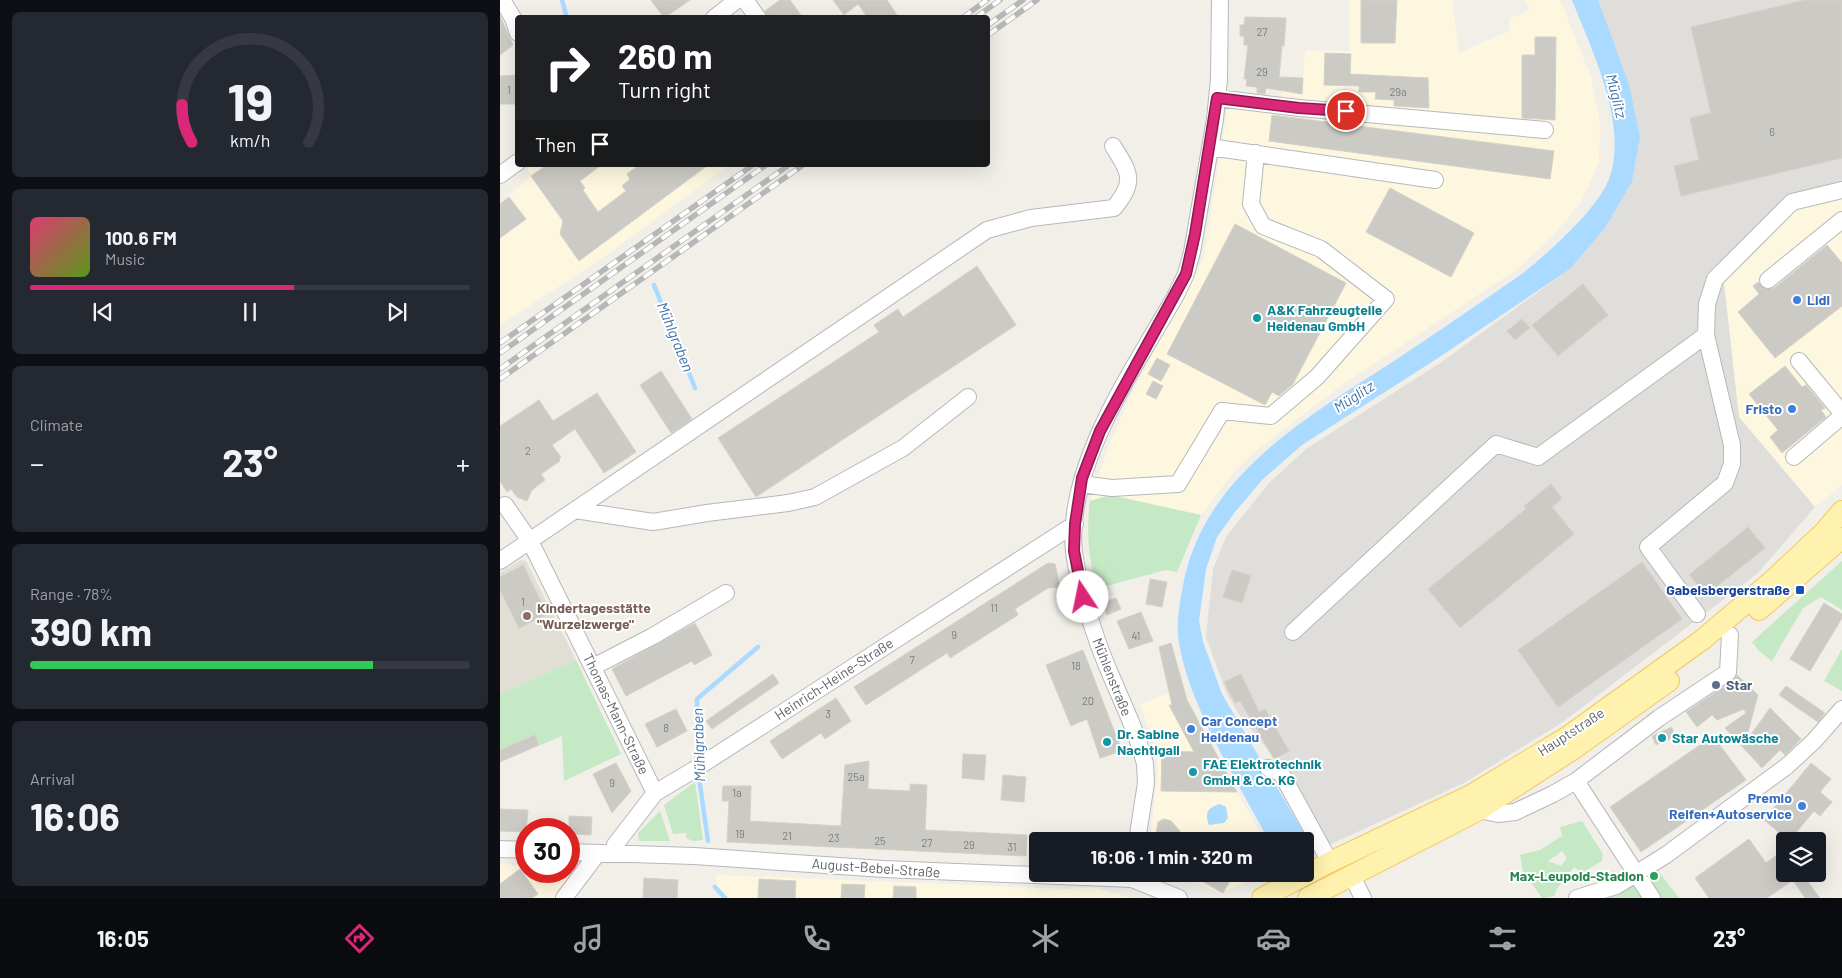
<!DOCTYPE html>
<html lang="en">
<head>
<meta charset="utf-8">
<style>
	:root { --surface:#171b24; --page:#242831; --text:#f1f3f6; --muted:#9ea1a6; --line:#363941; --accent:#db2777 }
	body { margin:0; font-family:Barlow,sans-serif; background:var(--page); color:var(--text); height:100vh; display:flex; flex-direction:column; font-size:19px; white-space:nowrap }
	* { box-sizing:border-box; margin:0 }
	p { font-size:16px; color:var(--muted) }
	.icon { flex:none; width:28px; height:28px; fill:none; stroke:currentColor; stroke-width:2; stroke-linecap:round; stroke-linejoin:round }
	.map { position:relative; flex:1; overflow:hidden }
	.sheet { display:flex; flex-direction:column; gap:12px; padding:12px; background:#0d0f14; width:500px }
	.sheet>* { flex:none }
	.top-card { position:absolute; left:15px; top:15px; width:475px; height:152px; border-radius:5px; box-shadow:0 5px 20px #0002; background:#202124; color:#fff; overflow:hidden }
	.fabs { position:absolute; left:1276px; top:832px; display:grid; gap:10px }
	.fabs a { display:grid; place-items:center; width:50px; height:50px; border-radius:5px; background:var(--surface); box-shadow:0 5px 20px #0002; font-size:25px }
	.speed { position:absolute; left:15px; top:818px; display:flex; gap:10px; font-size:25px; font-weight:700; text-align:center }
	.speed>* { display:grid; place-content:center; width:65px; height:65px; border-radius:50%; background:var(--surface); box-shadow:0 5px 20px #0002; line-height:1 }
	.speed .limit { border:8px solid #d22; background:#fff; color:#111 }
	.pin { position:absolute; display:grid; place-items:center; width:42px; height:42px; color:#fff; margin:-21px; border:2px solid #fff; border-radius:50%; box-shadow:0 1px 5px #0007 }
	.me { position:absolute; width:55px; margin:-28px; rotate:349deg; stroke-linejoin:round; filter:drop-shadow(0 0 4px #0008) }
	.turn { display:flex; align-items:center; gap:18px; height:105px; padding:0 20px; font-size:22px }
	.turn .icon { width:65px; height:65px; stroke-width:2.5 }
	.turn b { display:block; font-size:35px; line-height:42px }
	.then { display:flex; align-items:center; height:48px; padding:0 20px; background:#0003; gap:10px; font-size:19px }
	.big { font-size:38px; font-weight:700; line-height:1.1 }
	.sheet .card { flex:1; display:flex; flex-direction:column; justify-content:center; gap:8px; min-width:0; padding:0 18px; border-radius:8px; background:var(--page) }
	.sheet .dial { align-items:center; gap:0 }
	.dial svg { height:130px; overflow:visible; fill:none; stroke:var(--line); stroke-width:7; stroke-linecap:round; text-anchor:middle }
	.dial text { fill:var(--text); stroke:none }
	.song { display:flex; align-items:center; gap:15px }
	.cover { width:60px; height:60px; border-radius:8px; background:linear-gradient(135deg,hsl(340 70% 55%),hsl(90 70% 35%)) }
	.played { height:5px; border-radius:2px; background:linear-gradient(90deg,var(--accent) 60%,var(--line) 60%) }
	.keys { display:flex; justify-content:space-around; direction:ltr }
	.heat { display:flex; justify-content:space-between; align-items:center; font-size:28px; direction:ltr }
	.charge { height:8px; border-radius:4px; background:linear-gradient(90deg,#34c759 78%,var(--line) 0) }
	.trip { position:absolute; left:529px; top:832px; width:285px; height:50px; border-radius:5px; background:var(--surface); box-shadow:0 5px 20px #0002; font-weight:700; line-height:50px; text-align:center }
	.menu { display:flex; height:80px; justify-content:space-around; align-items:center; background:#090b0e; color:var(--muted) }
	.menu .icon { width:35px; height:35px }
	.menu .selected { color:var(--accent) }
	.menu b { font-size:22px; color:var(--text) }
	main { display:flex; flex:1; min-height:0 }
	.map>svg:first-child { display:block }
	.commercial { fill:#fef7e0 }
	.industrial { fill:#e0deda }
	.education { fill:#e1ded6 }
	.green { fill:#c5e8c5; fill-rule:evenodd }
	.water { fill:#aadaff }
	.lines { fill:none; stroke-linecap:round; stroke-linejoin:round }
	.stream { stroke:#aadaff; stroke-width:4.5 }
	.building { fill:#cccac5; stroke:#d6d1c6 }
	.minor-casing { stroke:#b5b8bc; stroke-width:18 }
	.major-casing { stroke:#f2c960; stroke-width:22 }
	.minor { stroke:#fff; stroke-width:16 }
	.major { stroke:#fff2af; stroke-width:20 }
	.rail-casing { stroke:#b6b7b8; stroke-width:5.5 }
	.rail { stroke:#fff; stroke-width:4; stroke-dasharray:11; stroke-linecap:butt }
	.route-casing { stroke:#8e194d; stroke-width:12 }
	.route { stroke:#db2777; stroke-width:9 }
	.shop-dot { fill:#3f7fe0; stroke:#fff; stroke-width:2 }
	.culture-dot { fill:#0f9aa8; stroke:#fff; stroke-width:2 }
	.transit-dot { fill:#1a4fb4; stroke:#fff; stroke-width:2 }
	.education-dot { fill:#8d6e63; stroke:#fff; stroke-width:2 }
	.service-dot { fill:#5c6f8a; stroke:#fff; stroke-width:2 }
	.leisure-dot { fill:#2e9e5b; stroke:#fff; stroke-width:2 }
	.labels { text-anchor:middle; stroke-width:4; stroke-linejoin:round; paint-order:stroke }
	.number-label { font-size:11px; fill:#7a7d7f }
	.shop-label { font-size:14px; font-weight:bold; fill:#366cbe; stroke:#fff; text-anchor:start }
	.culture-label { font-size:14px; font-weight:bold; fill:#0d838f; stroke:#fff; text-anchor:start }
	.transit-label { font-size:14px; font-weight:bold; fill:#164399; stroke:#fff; text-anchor:end }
	.education-label { font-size:14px; font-weight:bold; fill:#785e54; stroke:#fff; text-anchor:start }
	.street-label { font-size:14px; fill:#5f6368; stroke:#fff }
	.service-label { font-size:14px; font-weight:bold; fill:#4e5e75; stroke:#fff; text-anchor:start }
	.leisure-label { font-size:14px; font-weight:bold; fill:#27864d; stroke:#fff; text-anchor:end }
	.water-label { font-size:15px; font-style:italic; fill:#4174aa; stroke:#fff }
</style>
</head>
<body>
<main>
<section class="sheet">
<div class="card dial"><svg viewBox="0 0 100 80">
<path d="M14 69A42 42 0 1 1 86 69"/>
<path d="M14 69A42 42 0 0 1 8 46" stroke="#db2777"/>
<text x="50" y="56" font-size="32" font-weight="700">19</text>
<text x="50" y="72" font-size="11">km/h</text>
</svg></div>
<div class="card">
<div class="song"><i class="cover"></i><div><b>100.6 FM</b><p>Music</p></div></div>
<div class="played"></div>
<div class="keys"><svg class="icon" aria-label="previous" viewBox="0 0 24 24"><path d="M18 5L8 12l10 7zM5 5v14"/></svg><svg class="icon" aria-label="pause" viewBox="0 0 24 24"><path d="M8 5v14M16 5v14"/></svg><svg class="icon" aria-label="next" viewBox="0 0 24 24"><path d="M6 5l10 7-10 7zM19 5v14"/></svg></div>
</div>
<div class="card"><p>Climate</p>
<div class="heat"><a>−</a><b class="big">23°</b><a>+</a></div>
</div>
<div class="card"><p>Range · 78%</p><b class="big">390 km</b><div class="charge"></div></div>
<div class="card"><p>Arrival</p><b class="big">16:06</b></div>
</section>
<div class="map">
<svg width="1342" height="898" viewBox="0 0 1342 898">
	<rect width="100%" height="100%" fill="#f1efe8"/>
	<path class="commercial" d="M850 0H952L959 53 1011 30 1009 19 1030 10 1025 0H1060L1091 77 1100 124 1099 162 1081 202 1053 236 1017 269 839 387 753 453 732 474 701 515 611 495 590 501 610 443 629 399 704 257 730 91 781 100 784 77H803L805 51H850Z
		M31 165H228L108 254 0 325V204L31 176 27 169Z
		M1342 183V485L1315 507 1239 417 1224 283 1266 240 1254 228 1287 195Z
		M683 688 687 700 764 841H650L658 769 656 750 640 704Z
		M0 864 26 866V871H69V868L81 869 57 898H0Z
		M676 874H764L721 893Z
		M216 875 567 889 593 887 631 898H224L215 887Z"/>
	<path class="industrial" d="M1098 0H1342V183L1287 195 1254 228 1267 240 1224 283 1239 417 1315 507 1258 573 1063 722 964 783 827 846 783 769 738 713 726 692 706 637 713 569 726 537 769 483 806 449 940 363 1070 269 1105 228 1132 182 1140 138Z"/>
	<path class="education" d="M21 560 26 561 76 660 0 694V573Z"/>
	<path class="green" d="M610 495 701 515 677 572 665 570 596 589C589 557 586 534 590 501Z
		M1342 561V610L1321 597 1303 608 1272 661 1259 651 1252 642Z
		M1342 649V691L1324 681Z
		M76 660 121 754 64 781 62 736 0 762V694Z
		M195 782 203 840 193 841 186 838V833L173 834 164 805Z
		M160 811 170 841H139L138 833Z
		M1082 821 1103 854 1102 861 1082 873 1074 867 1056 890 1054 896 1042 898 1023 871 1020 855 1040 850 1062 836 1060 827ZM1062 851 1067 858 1061 866 1048 861Z
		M1156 868 1179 898H1097L1120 894Z"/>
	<path class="water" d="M1072 0H1098L1129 84 1140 138 1132 182 1105 228 1070 269 938 358 802 445 763 479 735 512 717 537 706 569 699 621 703 642 722 694 815 852 805 857V841H769C738 782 690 708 679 643 676 626 679 608 682 591 700 478 803 420 891 363 935 334 978 304 1022 274 1048 253 1097 210 1109 179 1129 125 1092 51 1072 0Z
		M720 804 726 807 728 818 724 823 709 825C704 813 708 807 720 804Z"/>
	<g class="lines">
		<path class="stream" d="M62 0 67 18
			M154 285 195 388
			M198 763 197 699 258 647
			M198 771 208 841
			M215 887 225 898"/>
	</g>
	<path class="building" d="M151 0H190L164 18Z
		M280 0H290L303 18H268L265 11Z
		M333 0H387L399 18H368L358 4 344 15Z
		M861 0H897L895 43H861Z
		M1305 0H1342V158L1181 196 1174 166 1199 160 1190 118 1211 113 1191 27Z
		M0 16 13 45 0 55Z
		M745 17 786 18 784 46H782L779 77 803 78 802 94 766 88 765 94 757 93V87L746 86 747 79H744L748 45H744V36H740V25H744Z
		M1035 37H1056L1055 120 1022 118V55H1035Z
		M825 53 851 54 850 74 928 78 929 108 894 106V100L875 99 876 92H859V86L824 85Z
		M18 75V104H0V76Z
		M772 115 1054 151 1050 179 769 141Z
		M47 165H101L80 181 85 188 83 190 98 212 126 191 122 186 130 179 127 174 139 165H208L79 261 60 234 63 221 31 176Z
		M890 188 974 233 951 277 866 232Z
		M9 197 26 219 0 238V204Z
		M735 224 846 283 793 384 779 396 772 392 765 405 667 354Z
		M1327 245 1342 263V306L1275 358 1238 312 1259 294 1253 286 1258 282 1265 289 1274 288Z
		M477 266 516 325 256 497 218 438 379 332 374 325 398 309 403 317Z
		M1083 284 1108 315 1058 356 1032 325Z
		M1022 319 1030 328 1015 340 1007 331Z
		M657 358 670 365 661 381 648 374Z
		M1285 366 1302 387 1306 385 1325 408 1321 410 1326 417 1282 453 1270 437 1278 430 1249 394Z
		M161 371 192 419 171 433 140 385Z
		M653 381 663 386 656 399 646 394Z
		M97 393 136 452 104 473 75 429 52 445 61 457 59 459 60 461 41 474 45 480 32 490 27 501 17 497 11 489 7 492 0 481V426L39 400 53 421Z
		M1051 484 1062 498 1052 507 1074 534 960 628 928 589 1026 509 1024 506Z
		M1248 527 1265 548 1206 595 1189 575Z
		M1142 562 1182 619 1058 707 1018 650Z
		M548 563 555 564 560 587 548 588 515 609 518 615 472 644 450 658 447 653 366 705 354 687Z
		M23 565 47 614 19 628 0 590V577Z
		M732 570 751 576 742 603 723 597Z
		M650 579 667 582 662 607 646 604Z
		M616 598 621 609 607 615 602 603Z
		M1324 603 1342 614V618L1310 671 1290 659Z
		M641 612 653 641 629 649 617 621Z
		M195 623 212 655 194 665 192 661 126 696 112 669Z
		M671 643 687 700 737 792 661 791 662 751 694 752 669 705H672L659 647Z
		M583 650 622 751 600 758 587 719 571 726 546 665Z
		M273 674 279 683 212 729 206 721Z
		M741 674 759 712 765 709 789 751 774 759 740 701 735 703 724 682Z
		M1237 675 1258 695 1245 743 1270 708 1301 739 1285 755 1280 750 1262 768 1225 728 1246 713 1244 709 1217 720 1212 715 1197 727 1186 712 1234 680Z
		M1286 686 1325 713 1318 722 1279 695Z
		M336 698 351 721 325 739 321 733 282 759 270 741Z
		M176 709 187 731 157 747 145 724Z
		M1172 727 1174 737 1156 745 1152 736Z
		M35 735 39 745 0 762V750Z
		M1213 736 1246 780 1141 852 1110 807Z
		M463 754 486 755 484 780 462 778Z
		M369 761 368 789 410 791V784L427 785 425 830 527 835 526 856 227 842 229 801H222L223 786H251L250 821 341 826 345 765Z
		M116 763 131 791 112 813 93 774Z
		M1311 763 1331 779 1320 792 1332 802 1320 816 1314 811 1289 841 1264 820Z
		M503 775 526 777 524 802 501 800Z
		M0 809 28 810 26 832 0 831Z
		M69 816 92 817 91 835 69 834Z
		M664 819 671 821 680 831 679 841H655L658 822Z
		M1249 839 1266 863 1285 849V874H1302L1320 898H1305L1293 880 1267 898H1209L1195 878Z
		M20 869 38 894 32 898H0V884Z
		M689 874H734L723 893Z
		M144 878 178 880 177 898H143Z
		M259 879 296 881 295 898H258Z
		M342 884 365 885 364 898H341Z
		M394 886 416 887V898H393Z"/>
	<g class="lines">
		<defs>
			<path id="minor" d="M2 0 13 18 18 33
				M245 0 258 18
				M214 18 237 0
				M717 98 799 108 1045 130
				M710 147 935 180
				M0 175 18 162
				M1268 280 1342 220
				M1299 361 1342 413
				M1294 457 1342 416
				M581 484 612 488 678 484 722 411 771 416 817 377 886 299 821 249 763 226 751 204 756 153
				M5 505 30 541 155 793
				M75 510 153 522 207 513 288 503 315 497 403 448 468 397
				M0 561 487 230 531 218 614 208C636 181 630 173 613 146
				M1197 614 1148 547 1225 483 1232 464V445L1206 335 1207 304 1215 279 1292 202 1342 190
				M793 632 996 444 1038 457 1206 335
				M93 667 153 636 226 593
				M768 768 781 773 830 862
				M1076 781 1152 898
				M979 810 998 814 1015 812 1053 794 1076 781 1159 718 1228 672 1230 635
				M637 841 646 783 645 764C634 720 610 680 596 637 586 609 578 581 574 552 565 466 635 367 676 295L686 274 692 252 715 119 719 79 720 0
				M0 849 26 850
				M69 852 194 856 384 869 632 879 679 898
				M114 853 115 845 155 793 192 771 575 524
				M851 874 863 898
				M64 898 98 853
				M1077 898 1116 886 1166 855 1287 766 1314 741 1342 709"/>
			<path id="major" d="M1259 610 1342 538
				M762 898 828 863 971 795 1067 737 1202 640 1273 580 1324 532 1342 511
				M808 898 979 810 1072 750 1169 681"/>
		</defs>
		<use href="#minor" class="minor-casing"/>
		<use href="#major" class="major-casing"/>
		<use href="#minor" class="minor"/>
		<use href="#major" class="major"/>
		<defs>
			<path id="rail" d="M462 18 487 0
				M475 18 500 0
				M488 25 523 0
				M488 35 537 0
				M0 343 253 165
				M0 353 266 165
				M0 369 289 165
				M0 379 303 165"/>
		</defs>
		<use href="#rail" class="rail-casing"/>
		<use href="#rail" class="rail"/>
	</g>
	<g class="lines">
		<defs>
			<path id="route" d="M583 597 574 551 575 524 582 478 600 431 686 274 695 234 717 98 799 108 846 111"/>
		</defs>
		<use href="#route" class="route-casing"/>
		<use href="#route" class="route"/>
	</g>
	<g class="shop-dot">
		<circle cx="1297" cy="300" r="5"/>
		<circle cx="1292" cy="409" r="5"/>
		<circle cx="691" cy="729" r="5"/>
		<circle cx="1302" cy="806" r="5"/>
	</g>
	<g class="culture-dot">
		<circle cx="757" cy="318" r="5"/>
		<circle cx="1162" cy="738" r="5"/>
		<circle cx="607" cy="742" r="5"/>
		<circle cx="693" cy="772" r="5"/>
	</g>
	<rect class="transit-dot" x="1295" y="585" width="10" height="10" rx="2.5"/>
	<circle class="education-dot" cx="27" cy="616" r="5"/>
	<circle class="service-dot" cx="1216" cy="685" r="5"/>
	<circle class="leisure-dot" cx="1154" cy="876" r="5"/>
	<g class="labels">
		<g class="number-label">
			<text x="762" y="36">27</text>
			<text x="762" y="76">29</text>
			<text x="9" y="94">1</text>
			<text x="898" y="96">29a</text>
			<text x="1272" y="136">6</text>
			<text x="28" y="455">2</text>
			<text x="23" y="606">1</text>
			<text x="494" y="612">11</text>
			<text x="454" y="639">9</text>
			<text x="636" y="640">41</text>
			<text x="412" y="664">7</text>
			<text x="576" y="670">18</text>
			<text x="588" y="705">20</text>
			<text x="328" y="718">3</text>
			<text x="166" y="732">8</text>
			<text x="356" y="781">25a</text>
			<text x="112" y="787">9</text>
			<text x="237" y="797">1a</text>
			<text x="240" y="838">19</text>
			<text x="287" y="840">21</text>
			<text x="334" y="842">23</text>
			<text x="380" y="845">25</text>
			<text x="427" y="847">27</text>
			<text x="469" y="849">29</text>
			<text x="512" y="851">31</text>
		</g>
		<g class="shop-label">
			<text x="1307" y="305">Lidl</text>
			<text x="1282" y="414" text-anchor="end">Fristo</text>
			<text x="701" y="726">Car Concept<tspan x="701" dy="16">Heidenau</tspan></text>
			<text x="1292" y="803" text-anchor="end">Premio<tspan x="1292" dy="16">Reifen+Autoservice</tspan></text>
		</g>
		<g class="culture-label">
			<text x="767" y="315">A&amp;K Fahrzeugteile<tspan x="767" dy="16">Heidenau GmbH</tspan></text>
			<text x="617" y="739">Dr. Sabine<tspan x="617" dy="16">Nachtigall</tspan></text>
			<text x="1172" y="743">Star Autowäsche</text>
			<text x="703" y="769">FAE Elektrotechnik<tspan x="703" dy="16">GmbH &amp; Co. KG</tspan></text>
		</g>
		<g class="transit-label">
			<text x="1290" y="595">Gabelsbergerstraße</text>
		</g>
		<g class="education-label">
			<text x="37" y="613">Kindertagesstätte<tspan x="37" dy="16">"Wurzelzwerge"</tspan></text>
		</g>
		<g class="street-label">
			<text transform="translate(612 677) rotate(68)" y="5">Mühlenstraße</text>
			<text transform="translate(334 679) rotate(-33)" y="5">Heinrich-Heine-Straße</text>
			<text transform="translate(116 714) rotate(64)" y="5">Thomas-Mann-Straße</text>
			<text transform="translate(1071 732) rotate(-33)" y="5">Hauptstraße</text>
			<text transform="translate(376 868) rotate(4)" y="5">August-Bebel-Straße</text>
		</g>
		<g class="service-label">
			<text x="1226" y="690">Star</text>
		</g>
		<g class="leisure-label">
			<text x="1144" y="881">Max-Leupold-Stadion</text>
		</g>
		<g class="water-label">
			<text transform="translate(1116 96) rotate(76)" y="5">Müglitz</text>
			<text transform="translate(175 337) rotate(68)" y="5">Mühlgraben</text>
			<text transform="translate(854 397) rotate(-33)" y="5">Müglitz</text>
			<text transform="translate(199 745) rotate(-92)" y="5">Mühlgraben</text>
		</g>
	</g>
</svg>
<div class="fabs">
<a><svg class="icon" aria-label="layers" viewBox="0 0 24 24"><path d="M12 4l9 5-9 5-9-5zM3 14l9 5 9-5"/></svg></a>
</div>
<div class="speed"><div class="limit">30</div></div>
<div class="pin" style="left:846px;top:111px;background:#d93025"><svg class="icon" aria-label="arrive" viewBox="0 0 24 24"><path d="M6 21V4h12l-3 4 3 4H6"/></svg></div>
<svg class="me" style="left:583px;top:597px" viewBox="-20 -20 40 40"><circle r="19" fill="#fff"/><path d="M0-13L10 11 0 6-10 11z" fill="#db2777"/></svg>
<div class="trip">16:06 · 1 min · 320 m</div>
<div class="top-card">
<div class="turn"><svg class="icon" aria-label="right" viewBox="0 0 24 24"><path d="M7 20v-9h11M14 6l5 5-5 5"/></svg><div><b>260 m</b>Turn right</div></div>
<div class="then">Then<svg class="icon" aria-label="arrive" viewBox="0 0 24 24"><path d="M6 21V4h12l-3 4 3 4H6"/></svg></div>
</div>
</div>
</main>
<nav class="menu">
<b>16:05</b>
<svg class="icon selected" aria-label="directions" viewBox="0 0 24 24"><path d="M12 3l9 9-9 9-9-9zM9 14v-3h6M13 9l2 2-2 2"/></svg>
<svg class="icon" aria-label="music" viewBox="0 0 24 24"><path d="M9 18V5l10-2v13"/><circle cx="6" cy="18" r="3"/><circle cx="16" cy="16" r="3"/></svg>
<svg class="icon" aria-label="phone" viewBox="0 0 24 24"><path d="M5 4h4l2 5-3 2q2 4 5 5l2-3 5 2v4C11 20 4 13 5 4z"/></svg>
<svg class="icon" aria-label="climate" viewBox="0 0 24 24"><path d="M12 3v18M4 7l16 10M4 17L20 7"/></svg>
<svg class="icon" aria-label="car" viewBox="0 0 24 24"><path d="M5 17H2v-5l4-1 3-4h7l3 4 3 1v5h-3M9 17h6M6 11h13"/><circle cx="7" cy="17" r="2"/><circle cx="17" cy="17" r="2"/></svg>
<svg class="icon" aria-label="filters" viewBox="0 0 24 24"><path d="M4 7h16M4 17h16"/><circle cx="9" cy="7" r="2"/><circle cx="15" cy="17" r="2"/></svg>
<b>23°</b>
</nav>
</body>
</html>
